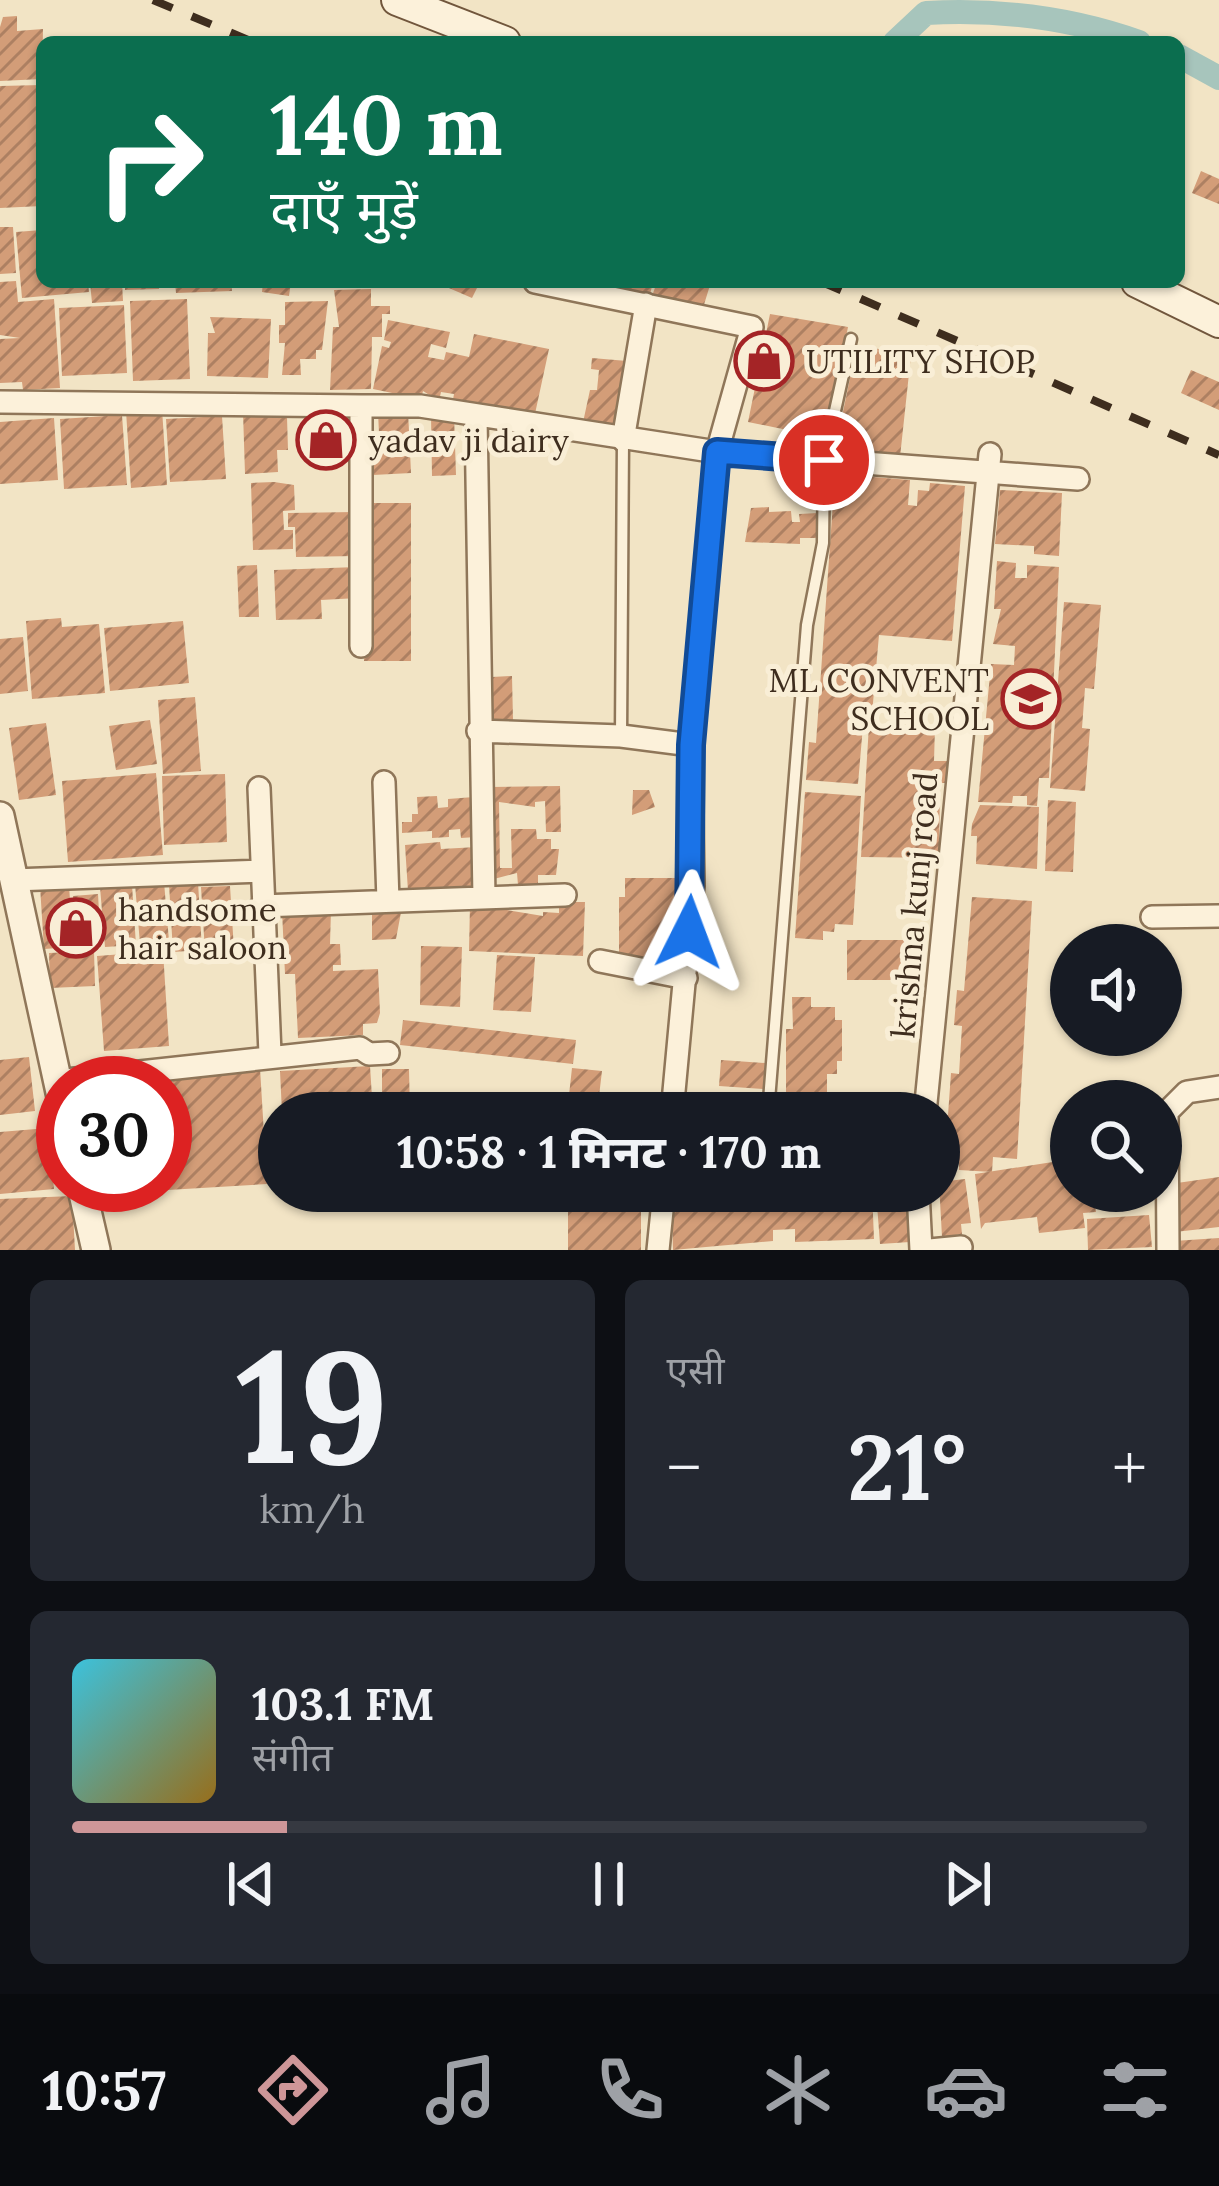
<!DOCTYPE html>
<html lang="hi">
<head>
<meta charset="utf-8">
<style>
	:root { --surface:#171b24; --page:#242831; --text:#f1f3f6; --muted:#9ea1a6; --line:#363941; --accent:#ce9698 }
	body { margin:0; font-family:Lora,"Noto Sans Devanagari",serif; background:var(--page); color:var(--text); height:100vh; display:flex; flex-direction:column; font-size:45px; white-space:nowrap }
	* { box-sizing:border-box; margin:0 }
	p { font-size:39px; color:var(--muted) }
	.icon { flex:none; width:66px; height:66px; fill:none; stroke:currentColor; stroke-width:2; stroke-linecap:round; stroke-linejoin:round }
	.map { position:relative; height:1250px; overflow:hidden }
	.details { display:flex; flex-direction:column; gap:30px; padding:30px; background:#0d0f14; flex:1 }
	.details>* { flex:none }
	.top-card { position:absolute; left:36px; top:36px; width:1149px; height:252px; border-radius:18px; box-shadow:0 3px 9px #0004; background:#0b6e4f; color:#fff; overflow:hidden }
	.controls { position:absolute; left:1050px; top:924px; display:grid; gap:24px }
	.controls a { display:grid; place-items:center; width:132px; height:132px; border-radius:50%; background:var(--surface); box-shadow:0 3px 9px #0004; font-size:60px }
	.speed { position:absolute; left:36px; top:1056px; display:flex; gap:24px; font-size:60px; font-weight:700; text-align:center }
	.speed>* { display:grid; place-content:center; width:156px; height:156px; border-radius:50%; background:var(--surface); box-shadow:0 3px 9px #0004; line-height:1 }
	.speed .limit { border:18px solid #d22; background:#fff; color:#111 }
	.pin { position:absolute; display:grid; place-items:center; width:102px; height:102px; color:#fff; margin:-51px; border:6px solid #fff; border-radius:50%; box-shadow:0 3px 12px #0007 }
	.me { position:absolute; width:132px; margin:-66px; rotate:3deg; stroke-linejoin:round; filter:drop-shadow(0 0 9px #0008) }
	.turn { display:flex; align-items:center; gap:42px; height:252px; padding:0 36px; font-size:54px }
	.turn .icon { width:156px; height:156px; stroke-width:2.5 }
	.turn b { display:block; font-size:84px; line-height:102px }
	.big { font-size:90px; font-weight:800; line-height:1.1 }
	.details .card { flex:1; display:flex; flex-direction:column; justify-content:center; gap:18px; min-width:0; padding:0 42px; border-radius:18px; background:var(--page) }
	.details .dial { align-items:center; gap:0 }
	.dial b { font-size:156px; line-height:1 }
	.song { display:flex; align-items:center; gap:36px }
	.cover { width:144px; height:144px; border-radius:18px; background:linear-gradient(135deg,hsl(190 70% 55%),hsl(40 70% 35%)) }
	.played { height:12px; border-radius:6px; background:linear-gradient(90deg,var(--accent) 20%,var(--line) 20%) }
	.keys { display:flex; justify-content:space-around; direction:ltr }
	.heat { display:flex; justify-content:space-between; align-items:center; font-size:66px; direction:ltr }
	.details .tiles { flex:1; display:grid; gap:30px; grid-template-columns:1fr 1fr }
	.card:last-child { grid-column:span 2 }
	.trip { position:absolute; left:258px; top:1092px; width:702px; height:120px; border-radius:60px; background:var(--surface); box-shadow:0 3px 9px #0004; font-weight:800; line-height:120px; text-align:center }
	.tab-bar { display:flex; height:192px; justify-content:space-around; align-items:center; background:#090b0e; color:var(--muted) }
	.tab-bar .icon { width:84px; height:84px }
	.tab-bar .on { color:var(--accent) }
	.tab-bar b { font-size:54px; color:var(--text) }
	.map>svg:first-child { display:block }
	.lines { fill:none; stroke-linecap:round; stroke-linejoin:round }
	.canal { stroke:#a7c5bc; stroke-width:24 }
	.building { fill:url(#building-hatch) }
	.service-casing { stroke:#8f7659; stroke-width:15 }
	.minor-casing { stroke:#8f7659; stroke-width:26 }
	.tertiary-casing { stroke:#8f7659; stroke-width:32 }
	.secondary-casing { stroke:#71563c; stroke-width:34 }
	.service { stroke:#fcf1da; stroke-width:10 }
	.minor { stroke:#fcf1da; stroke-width:21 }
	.tertiary { stroke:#fcf1da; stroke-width:27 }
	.secondary { stroke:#fcf1da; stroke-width:30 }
	.rail { stroke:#3e2d1e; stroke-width:8; stroke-dasharray:21 21; stroke-linecap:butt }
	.route-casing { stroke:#114b97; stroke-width:30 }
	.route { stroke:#1a73e8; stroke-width:21 }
	.labels { text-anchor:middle; stroke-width:10; stroke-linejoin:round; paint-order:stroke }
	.poi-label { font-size:33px; fill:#3e2d1e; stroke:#f9eed6; text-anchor:start }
	.street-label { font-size:33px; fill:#3e2d1e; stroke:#f9eed6 }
</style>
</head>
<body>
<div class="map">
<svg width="1219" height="1250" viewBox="0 0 1219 1250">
	<defs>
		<pattern id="building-hatch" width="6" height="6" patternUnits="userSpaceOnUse" patternTransform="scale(3)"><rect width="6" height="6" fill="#d39d78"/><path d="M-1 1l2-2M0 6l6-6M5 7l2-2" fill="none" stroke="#ad8062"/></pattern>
	</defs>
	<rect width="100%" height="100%" fill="#f2e4c5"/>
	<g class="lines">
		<path class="canal" d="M895 42 926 13C1000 9 1069 17 1139 42
			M1179 56 1219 78"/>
	</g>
	<path class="building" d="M17 16V31L43 29 42 79 0 81V27L3 17Z
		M42 85V206L0 208V86Z
		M1201 171 1219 179V204L1192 193Z
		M0 227H13L16 273 0 274Z
		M42 230V282H88L89 292 22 298 16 232Z
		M16 281 18 302 54 299 60 388 23 390 22 382 0 383V339L20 338 0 335V282Z
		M90 282H122L123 301 92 303Z
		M125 282H159V289L125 290Z
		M231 282 232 291 176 293 175 283Z
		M263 282H291L289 296 262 292Z
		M435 282H480L472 298Z
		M622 282H653L648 303 618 296Z
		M657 282H711L702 311 652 296Z
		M371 289V306H390V314H382V337H372L371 389 330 390 333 327H339L334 290Z
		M187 299 190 379 133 381 130 301Z
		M328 301 322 350H316V359H300L301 375H282L285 343H279V325H285V302Z
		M124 305 127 373 62 376 59 308Z
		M770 314 848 327 826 438 748 422Z
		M210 317 271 319 268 378 207 376 208 333H215Z
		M388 320 450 332 446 348 431 344 428 357 444 360 446 352 469 357 474 334 549 349 533 423 452 405 454 394 441 392 439 401 423 391 421 399 373 389 382 346 389 348 391 342 384 340Z
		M857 345 911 355 900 457 836 445Z
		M592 358 627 361 621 430 582 427 590 390H597L599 370 591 369Z
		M1191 370 1219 382V410L1181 393Z
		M162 409 167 485 131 488 126 411Z
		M278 411V417H287L288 450H277L278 472 245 474 243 412Z
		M408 411 411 473 373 475 372 456 380 455 378 412Z
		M122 415 127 485 64 489 60 419Z
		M431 415H454L456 475 432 476Z
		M222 416 226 479 170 482 166 419Z
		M54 418 58 480 0 484V422Z
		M835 474 910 480 908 505 917 506 918 490 929 491 930 483 965 486 952 641 879 635 872 714H864L858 784 806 780 809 742 816 743Z
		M274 482 294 485 295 510 283 511 284 530H293V549L253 550 251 483Z
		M1000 490 1062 493 1059 556 1034 554V546L995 544Z
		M374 503H411V661H364Z
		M769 507V512L791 511 792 522H800L799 514 818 513 819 538H800V544L745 542 751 508Z
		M355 512 356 556 296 557 295 527H288V513Z
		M997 561 1016 563 1015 578H1027V565L1059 567 1049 778H1039L1037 806 1027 805V796H1013L1012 803 978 802 991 664 1014 665 1015 646 993 644 1001 609H994Z
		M257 565 259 617H239L237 566Z
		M357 567 358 598 321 600 322 619 276 620 274 570Z
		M1064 602 1101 605 1094 689 1085 688 1082 728 1090 729 1085 791 1050 788Z
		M61 618 62 627 99 624 105 693 32 699 26 621Z
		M183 621 189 683 110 691 104 628Z
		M23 637 28 691 0 694V639Z
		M512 676 513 720H493L492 677Z
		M195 697 201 771 163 774 158 700Z
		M150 720 157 764 116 770 109 726Z
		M46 723 56 795 19 800 9 728Z
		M869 725 935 727 934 761H954L953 783H940L939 858 861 857Z
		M156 773 163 855 68 862 62 781Z
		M225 774 227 842 164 845 162 776Z
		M560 786 561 832H546L545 801 535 802V807L499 802 500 868H512L511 829H536L537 839H551V849H559L556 875H538V885H518L517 873 490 880 489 787Z
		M633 790H649L655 807 632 815Z
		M805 792 861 796 853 925 835 924 834 932 823 931V940L795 938Z
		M437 796 438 808 448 807V799L474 797 476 837 461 838 460 829 449 830V837L432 838V831L402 833V822H412V814H418L417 797Z
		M1048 800 1076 802 1073 872 1045 871Z
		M980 805 1039 807 1037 869 976 864 977 836H971L972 824Z
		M440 842 441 849 477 847 480 892 408 891 405 845Z
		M625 878H687V970H667V962L619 953V897H625Z
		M164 882 169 941 140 944 135 884Z
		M198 882 202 950 173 952 169 884Z
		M69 885 73 947 44 949 40 886Z
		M132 885 136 945 105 947 100 887Z
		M230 886 234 950 205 952 201 887Z
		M98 894 101 947 76 949 73 896Z
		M972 897 1032 901 1017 1159 993 1157 992 1172 959 1170V1157H947V1166L939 1165 941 1152H947L949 1129 941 1128 942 1115H948L951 1073 959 1074 962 1026 954 1025 957 990 964 991Z
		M559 902H585L583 956 469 951 470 904 543 916V912L559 913Z
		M402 907 396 939 372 940V908Z
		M331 910 330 944H340L341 965H333V971L378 969 380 1013 377 1023 363 1024V1035L298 1038 295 974H285L282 911Z
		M847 940H918V980H847Z
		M421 946 462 947 460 1007 420 1005Z
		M94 951 95 986 50 988 49 953Z
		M163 951 169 1046 104 1051 97 956Z
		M497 955 535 957 531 1012 493 1010Z
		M792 997H811V1007H835V1020H842V1061H837V1074H827V1113H781V1106L786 1105V1029H793Z
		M403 1020 576 1040 573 1064 400 1045Z
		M29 1057 35 1111 0 1115V1060Z
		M721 1060 765 1063 763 1089 719 1086Z
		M370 1066 373 1113H282L280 1071Z
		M260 1068 267 1184 134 1192V1185H165V1089H173L172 1073Z
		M572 1068 602 1071 597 1113H567Z
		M382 1069H409L410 1113H382Z
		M48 1128 54 1189 0 1194V1132Z
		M1059 1161 1071 1163V1191H1114L1116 1203 1095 1205 1096 1212 1083 1213 1085 1228 1039 1233 1037 1217 985 1223 981 1229 975 1174Z
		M1219 1177V1227L1175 1232 1170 1184Z
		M965 1179 971 1223 961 1224 962 1234 942 1237 939 1182Z
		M568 1191H641V1250H568Z
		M671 1191H872L874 1239 795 1242V1229L773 1230V1241L673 1250Z
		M876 1191H906L910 1242 880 1244Z
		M72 1196 75 1250H0V1199Z
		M1149 1215 1152 1247 1088 1250 1087 1219Z
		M1219 1238V1250H1175L1174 1241Z"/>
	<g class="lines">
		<defs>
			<path id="service" d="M621 736 623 440
				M768 1113 807 625 823 543 824 460 851 339"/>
			<path id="minor" d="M535 282 752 327 717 452 691 745 693 886 672 1113
				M0 402 361 406V646
				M361 406H420L717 452 1078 479
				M476 417 484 898
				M623 440 646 304
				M478 731 621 736 691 745
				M384 782 388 901
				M259 788 270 1054
				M13 880 260 871
				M261 906 565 895
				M1152 917 1219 916
				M600 961 686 978
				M57 1081 360 1048 369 1054 388 1053
				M925 1113 990 454
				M918 1191 921 1250
				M658 1250 664 1191
				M930 1250 961 1247
				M1168 1250 1167 1112 1187 1092 1219 1087"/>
			<path id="tertiary" d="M0 816 63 1106
				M81 1185 96 1250"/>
			<path id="secondary" d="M397 0 505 42
				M1137 282 1219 322"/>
		</defs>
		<use href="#service" class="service-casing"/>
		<use href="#minor" class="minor-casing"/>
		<use href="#tertiary" class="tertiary-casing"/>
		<use href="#secondary" class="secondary-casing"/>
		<use href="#service" class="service"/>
		<use href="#minor" class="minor"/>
		<use href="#tertiary" class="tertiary"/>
		<use href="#secondary" class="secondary"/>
		<path class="rail" d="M153 0 253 42
			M822 282 1219 455"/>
	</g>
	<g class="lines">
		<defs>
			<path id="route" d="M689 932 691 745 717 452 824 460"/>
		</defs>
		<use href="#route" class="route-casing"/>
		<use href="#route" class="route"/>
	</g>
	<defs>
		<symbol id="shop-ring" viewBox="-11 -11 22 22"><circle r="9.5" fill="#f9eed6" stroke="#a42426" stroke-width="1.5"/><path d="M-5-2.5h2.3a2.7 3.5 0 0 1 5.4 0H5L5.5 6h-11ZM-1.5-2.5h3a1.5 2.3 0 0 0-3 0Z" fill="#a42426"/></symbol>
		<symbol id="school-ring" viewBox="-11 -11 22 22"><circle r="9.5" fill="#f9eed6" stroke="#a42426" stroke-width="1.5"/><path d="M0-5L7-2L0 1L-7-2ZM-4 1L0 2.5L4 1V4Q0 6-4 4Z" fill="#a42426"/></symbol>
	</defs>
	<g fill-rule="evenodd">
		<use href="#shop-ring" x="731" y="328" width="66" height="66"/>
		<use href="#shop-ring" x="293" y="407" width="66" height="66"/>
		<use href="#school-ring" x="998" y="666" width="66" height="66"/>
		<use href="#shop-ring" x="43" y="895" width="66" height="66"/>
	</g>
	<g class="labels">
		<g class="poi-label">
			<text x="806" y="373">UTILITY SHOP</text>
			<text x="368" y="452">yadav ji dairy</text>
			<text x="989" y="692" text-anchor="end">ML CONVENT<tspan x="989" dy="38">SCHOOL</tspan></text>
			<text x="118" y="921">handsome<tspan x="118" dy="38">hair saloon</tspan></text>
		</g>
		<g class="street-label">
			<text transform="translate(914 905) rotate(-85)" y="12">krishna kunj road</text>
		</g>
	</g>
</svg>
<div class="controls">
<a><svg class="icon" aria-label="sound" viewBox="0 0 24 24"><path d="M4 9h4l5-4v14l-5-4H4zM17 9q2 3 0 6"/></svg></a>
<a><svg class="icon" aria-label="search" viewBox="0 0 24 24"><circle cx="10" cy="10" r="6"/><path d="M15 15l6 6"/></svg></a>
</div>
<div class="speed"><div class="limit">30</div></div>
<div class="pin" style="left:824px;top:460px;background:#d93025"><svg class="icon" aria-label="arrive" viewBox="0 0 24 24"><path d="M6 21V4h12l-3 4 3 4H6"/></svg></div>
<svg class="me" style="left:689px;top:932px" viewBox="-20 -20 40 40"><path d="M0-17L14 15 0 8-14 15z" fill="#1a73e8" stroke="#fff" stroke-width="4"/></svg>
<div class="trip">10:58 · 1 मिनट · 170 m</div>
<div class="top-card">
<div class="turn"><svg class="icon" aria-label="right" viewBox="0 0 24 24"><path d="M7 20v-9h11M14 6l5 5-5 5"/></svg><div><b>140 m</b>दाएँ मुड़ें</div></div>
</div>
</div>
<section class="details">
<div class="tiles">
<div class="card dial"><b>19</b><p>km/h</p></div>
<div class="card"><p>एसी</p>
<div class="heat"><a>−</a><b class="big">21°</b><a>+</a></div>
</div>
<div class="card">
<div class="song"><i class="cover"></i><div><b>103.1 FM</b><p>संगीत</p></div></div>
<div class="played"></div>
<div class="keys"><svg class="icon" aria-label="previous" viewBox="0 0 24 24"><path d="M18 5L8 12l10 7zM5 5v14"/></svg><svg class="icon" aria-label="pause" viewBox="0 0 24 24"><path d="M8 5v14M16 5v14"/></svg><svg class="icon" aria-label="next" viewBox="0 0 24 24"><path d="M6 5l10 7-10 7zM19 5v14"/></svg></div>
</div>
</div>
</section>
<nav class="tab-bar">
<b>10:57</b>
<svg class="icon on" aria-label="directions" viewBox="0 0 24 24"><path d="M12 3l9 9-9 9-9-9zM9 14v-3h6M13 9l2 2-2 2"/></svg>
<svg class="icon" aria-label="music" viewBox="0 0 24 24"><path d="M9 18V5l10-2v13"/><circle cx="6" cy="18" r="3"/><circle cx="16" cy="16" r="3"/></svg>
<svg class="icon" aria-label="phone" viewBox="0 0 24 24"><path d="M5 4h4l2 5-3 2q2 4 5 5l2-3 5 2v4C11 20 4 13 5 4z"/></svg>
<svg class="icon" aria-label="climate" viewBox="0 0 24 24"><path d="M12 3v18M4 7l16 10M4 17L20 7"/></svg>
<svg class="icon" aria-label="car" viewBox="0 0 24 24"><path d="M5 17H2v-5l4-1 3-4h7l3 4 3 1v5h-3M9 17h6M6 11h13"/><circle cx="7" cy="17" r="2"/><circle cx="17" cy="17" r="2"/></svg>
<svg class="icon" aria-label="filters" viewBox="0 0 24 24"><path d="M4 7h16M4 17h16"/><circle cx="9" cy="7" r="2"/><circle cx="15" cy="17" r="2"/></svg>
</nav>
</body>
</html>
